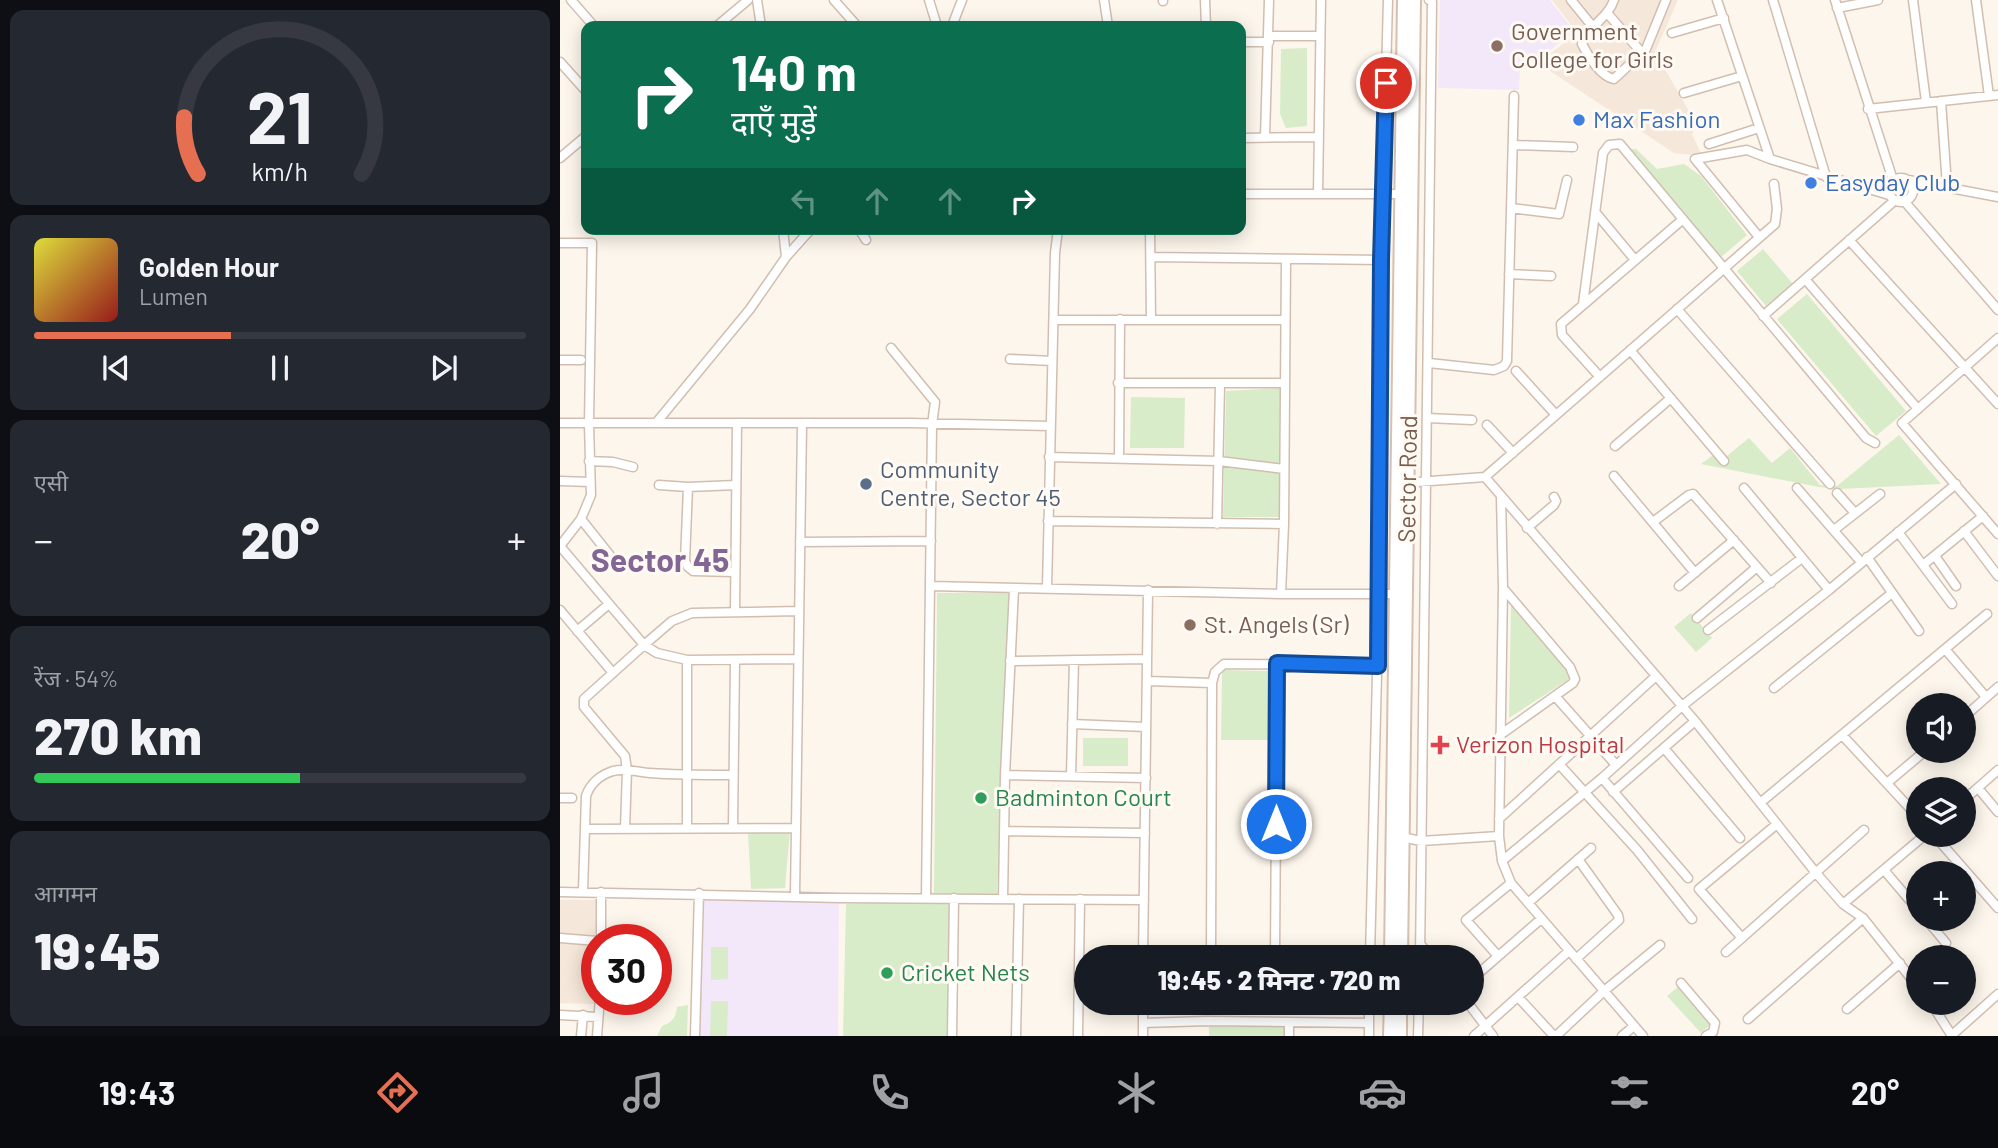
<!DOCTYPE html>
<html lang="hi">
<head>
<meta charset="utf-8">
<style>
	:root { --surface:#171b24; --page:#242831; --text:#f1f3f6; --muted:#9ea1a6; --line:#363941; --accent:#e76f51 }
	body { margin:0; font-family:Barlow,"Noto Sans Devanagari",sans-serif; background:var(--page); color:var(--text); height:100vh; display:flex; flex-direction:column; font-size:26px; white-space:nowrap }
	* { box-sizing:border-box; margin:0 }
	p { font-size:23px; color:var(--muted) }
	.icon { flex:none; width:38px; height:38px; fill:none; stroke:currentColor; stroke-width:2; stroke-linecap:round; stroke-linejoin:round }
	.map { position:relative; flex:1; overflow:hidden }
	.side { display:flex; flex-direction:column; gap:10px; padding:10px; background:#0d0f14; width:560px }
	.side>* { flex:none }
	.top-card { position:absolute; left:21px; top:21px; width:665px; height:214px; border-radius:14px; box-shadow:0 4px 18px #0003; background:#0b6e4f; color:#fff; overflow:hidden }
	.tools { position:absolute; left:1346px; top:693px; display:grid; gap:14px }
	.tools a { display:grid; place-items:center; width:70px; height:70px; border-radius:50%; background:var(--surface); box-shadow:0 4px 18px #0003; font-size:35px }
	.speed { position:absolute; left:21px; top:924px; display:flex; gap:14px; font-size:35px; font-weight:700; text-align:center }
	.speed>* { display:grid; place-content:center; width:91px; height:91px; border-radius:50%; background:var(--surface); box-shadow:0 4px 18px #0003; line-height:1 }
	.speed .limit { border:10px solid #d22; background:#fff; color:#111 }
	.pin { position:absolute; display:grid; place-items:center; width:60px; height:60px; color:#fff; margin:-30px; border:4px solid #fff; border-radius:50%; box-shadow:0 2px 7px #0007 }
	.me { position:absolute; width:77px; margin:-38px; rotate:0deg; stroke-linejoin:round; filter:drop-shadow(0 0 5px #0008) }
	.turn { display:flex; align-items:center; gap:24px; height:147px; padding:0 35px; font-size:32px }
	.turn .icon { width:91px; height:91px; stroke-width:2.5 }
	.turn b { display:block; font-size:49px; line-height:60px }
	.lanes { display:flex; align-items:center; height:66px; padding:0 35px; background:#0003; justify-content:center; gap:35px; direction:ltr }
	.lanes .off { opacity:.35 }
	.big { font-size:52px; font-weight:800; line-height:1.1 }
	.side .card { flex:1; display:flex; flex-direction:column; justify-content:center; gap:10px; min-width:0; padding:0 24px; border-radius:14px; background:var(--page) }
	.side .dial { align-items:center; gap:0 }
	.dial svg { height:182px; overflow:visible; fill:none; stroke:var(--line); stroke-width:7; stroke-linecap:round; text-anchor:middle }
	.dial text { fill:var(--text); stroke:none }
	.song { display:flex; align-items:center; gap:21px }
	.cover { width:84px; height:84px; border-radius:10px; background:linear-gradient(135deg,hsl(60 70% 55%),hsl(0 70% 35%)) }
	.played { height:7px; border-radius:4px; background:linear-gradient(90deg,var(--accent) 40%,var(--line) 40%) }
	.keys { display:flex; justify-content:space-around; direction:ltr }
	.heat { display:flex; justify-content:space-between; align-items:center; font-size:38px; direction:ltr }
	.charge { height:10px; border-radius:5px; background:linear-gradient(90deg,#34c759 54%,var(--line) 0) }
	.trip { position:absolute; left:514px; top:945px; width:410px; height:70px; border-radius:35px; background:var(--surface); box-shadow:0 4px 18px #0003; font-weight:800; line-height:70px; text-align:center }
	.tabs { display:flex; height:112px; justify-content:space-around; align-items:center; background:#090b0e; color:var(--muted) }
	.tabs .icon { width:49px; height:49px }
	.tabs .on { color:var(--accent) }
	.tabs b { font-size:32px; color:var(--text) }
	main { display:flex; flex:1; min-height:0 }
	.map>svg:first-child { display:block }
	.residential { fill:#f5e8da }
	.education { fill:#f3e8fa }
	.green { fill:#d8ecc9 }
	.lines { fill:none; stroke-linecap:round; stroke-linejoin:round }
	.minor-casing { stroke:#d1beb0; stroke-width:11 }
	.secondary-casing { stroke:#d6c0b0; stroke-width:16 }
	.minor { stroke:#fff; stroke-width:8 }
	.secondary { stroke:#fff; stroke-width:12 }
	.route-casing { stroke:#114b97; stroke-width:18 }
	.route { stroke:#1a73e8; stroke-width:12 }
	.education-dot { fill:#8d6e63; stroke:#fffaf3; stroke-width:2.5 }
	.shop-dot { fill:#3f7fe0; stroke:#fffaf3; stroke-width:2.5 }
	.service-dot { fill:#5c6f8a; stroke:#fffaf3; stroke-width:2.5 }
	.health-dot { fill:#e0444e; stroke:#fffaf3; stroke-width:2.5 }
	.leisure-dot { fill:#2e9e5b; stroke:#fffaf3; stroke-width:2.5 }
	.labels { text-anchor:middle; stroke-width:6; stroke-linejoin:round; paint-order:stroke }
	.education-label { font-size:24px; fill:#785e54; stroke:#fffaf3; text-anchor:start }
	.shop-label { font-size:24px; fill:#366cbe; stroke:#fffaf3; text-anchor:start }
	.service-label { font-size:24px; fill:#4e5e75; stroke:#fffaf3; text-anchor:start }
	.street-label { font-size:24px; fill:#7a5c4d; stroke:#fffaf3 }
	.health-label { font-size:24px; fill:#be3a42; stroke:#fffaf3; text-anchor:start }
	.leisure-label { font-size:24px; fill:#27864d; stroke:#fffaf3; text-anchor:start }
	.district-label { font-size:32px; font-weight:bold; fill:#846695; stroke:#fffaf3 }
</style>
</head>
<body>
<main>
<section class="side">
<div class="card dial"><svg viewBox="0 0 100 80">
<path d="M14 69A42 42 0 1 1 86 69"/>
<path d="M14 69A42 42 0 0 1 8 44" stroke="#e76f51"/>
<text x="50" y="56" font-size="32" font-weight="700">21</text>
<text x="50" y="72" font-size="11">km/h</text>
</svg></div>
<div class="card">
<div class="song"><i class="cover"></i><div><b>Golden Hour</b><p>Lumen</p></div></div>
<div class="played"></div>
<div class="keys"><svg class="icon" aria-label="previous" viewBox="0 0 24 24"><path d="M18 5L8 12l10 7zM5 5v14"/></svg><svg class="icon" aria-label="pause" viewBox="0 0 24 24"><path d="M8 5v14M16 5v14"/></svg><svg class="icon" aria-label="next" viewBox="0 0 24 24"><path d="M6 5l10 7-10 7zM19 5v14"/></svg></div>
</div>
<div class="card"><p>एसी</p>
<div class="heat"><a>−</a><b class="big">20°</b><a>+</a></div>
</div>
<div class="card"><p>रेंज · 54%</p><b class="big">270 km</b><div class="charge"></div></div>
<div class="card"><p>आगमन</p><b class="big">19:45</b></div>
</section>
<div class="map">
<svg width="1438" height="1036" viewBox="0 0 1438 1036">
	<rect width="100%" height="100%" fill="#fdf6ec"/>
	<path class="residential" d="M992 0H1118L1095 52 1137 125 1132 134 1142 156 1114 153 978 63 1017 33Z
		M0 900H36L34 1004 0 1003Z"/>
	<path class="education" d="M880 0H990L1014 31 977 61 960 68 959 90 878 88Z
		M141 899H279L278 1036H140Z"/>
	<path class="green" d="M747 48V126L726 128 720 114 721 49Z
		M1065 149H1076L1097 169 1124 164 1141 176 1187 235 1160 258Z
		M1203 249 1233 284 1206 306 1177 271Z
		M1247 294 1346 411 1316 436 1217 319Z
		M720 388 719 517H663L666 391Z
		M571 397 625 398 624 448H570Z
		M1339 435 1381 484 1280 489 1259 487 1141 464 1156 453 1163 459 1189 438 1212 463 1230 448 1260 485 1277 486Z
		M377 593H449L437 895 374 893Z
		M951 603 1015 675 949 718Z
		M1131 613 1152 638 1136 652 1114 627Z
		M662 670 710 671V740H661Z
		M523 738H568V766H523Z
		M230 831 225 888 191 889 188 832Z
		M392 898 387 1036H283L286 904Z
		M151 947H168V979L151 980Z
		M1119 986 1151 1024 1141 1033 1107 996Z
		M151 1001H168L167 1036H150Z
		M128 1005 127 1036H97L102 1026C112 1022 116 1018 117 1007Z
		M649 1027H726V1036H649Z"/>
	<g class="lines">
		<defs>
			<path id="minor" d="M11 0 32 24
				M197 0 201 26
				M274 0 297 26
				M369 0 377 26
				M544 0 548 26
				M603 0V1
				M645 0 646 26
				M1011 0 1033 27
				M1054 0C1047 20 1027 26 1022 44 1028 56 1041 77 1054 79L1086 49 1106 0
				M1157 0 1210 159
				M1213 0 1266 177
				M1275 0 1333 180
				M1353 0 1366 102
				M1416 0 1429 96
				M1277 8 1318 0
				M1048 14 1082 53
				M157 26 188 0
				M392 26 402 0
				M1112 33 1164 18
				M709 36H760
				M681 42H709
				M0 62 26 91
				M1124 93 1182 76
				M1381 101 1387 186
				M1308 109 1438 95
				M705 137 709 0
				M681 138 758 137
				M1149 144 1199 128
				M953 145 1013 147
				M0 158 26 136
				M1329 190a12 12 0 1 1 24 0a12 12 0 1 1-24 0Z
				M1348 180 1438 197
				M681 194H846
				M758 194 761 0
				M1345 202 1438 310
				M951 208 999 214 1007 180
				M1036 213 1075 260
				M223 229 226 257
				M299 229 306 240
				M590 229 591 320
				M1199 237 1135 159 1187 150 1210 159 1329 195
				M1289 240 1438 404
				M0 243H32L29 424 31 495 21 519 0 546
				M591 257 821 260
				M949 274 991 276
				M1245 279 1358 409
				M1023 304 1043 153 1049 145 1060 144 1306 438 1315 443
				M1117 309 1270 484
				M1203 316 1334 201
				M494 320H725
				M1438 338 1342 423 1438 534
				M331 348 375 402 372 425 366 898
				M1070 350 1164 461
				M450 359 492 361
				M0 360H21
				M869 363 934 370 944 366 947 361 954 96
				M956 371 996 415
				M1040 377 1002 335 1001 324 1122 220
				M558 383H725
				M867 418 912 420
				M0 423H349L490 426
				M96 423 190 309 226 257 251 229
				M927 425 953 453
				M1055 446 1111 398
				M489 457 659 461 724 469
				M559 458 560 319
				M29 461 53 462 73 467
				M1054 476 1135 573
				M925 477 1135 721 1256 873 1283 904 1303 918 1358 987
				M0 481 30 482
				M844 483 925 477 1215 224 1217 209 1214 184
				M99 485 128 487 176 485
				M128 487 125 561 128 567 133 571 174 572
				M1184 488 1269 590
				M1237 488 1301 562
				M1277 493 1295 513
				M941 497 943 588 939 836 942 861 951 883 1083 1036
				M21 519 56 563
				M488 521 724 524
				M1093 522 1129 495 1133 494 1211 583
				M657 524 660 384
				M967 528 994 505 996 501 994 497
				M1274 530 1320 494
				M1404 531 1438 576
				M1338 532 1392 604
				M240 542 371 541
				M0 546 84 645 112 621 132 613 239 611
				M1375 556 1396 586
				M1307 557 1359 631
				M1363 565 1423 516
				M370 586 721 594H839
				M1119 586 1174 540
				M487 588 495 253 498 229
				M721 594 724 524 726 259
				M0 610 53 673
				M175 611 177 424
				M1137 618 1197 567
				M1148 630 1242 558
				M17 631 49 604
				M1385 649 1426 697
				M450 661 587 659
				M587 681 652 683 655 672 664 664 818 665
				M1214 688 1332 593
				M995 696 1056 765
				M1404 717 1438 687
				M512 724 586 727
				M940 735 1013 683 1015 679 1010 667 943 588
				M1283 736 1358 817
				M1104 748 1180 838
				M999 764 1077 850 1132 919
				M445 775 586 778
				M511 776 514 660
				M1042 778 1128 878
				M1327 783 1365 751
				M1418 788 1438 812
				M1053 792 1135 721
				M0 798H12
				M1404 800 1438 770
				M1200 803 1427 614
				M939 819 1096 676
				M127 828V660
				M173 828 175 660
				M25 829 236 828
				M65 829 67 770 65 756 24 707V699L84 645 97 653 127 660 238 659
				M444 831 585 833
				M1374 835 1438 908
				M841 837 861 841 939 836
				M942 861 1042 778 1122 706 1269 590 1396 484
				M1324 870 1358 910
				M23 891 26 796C30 784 40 775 53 771 65 768 78 772 90 773 117 775 145 775 172 775
				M0 892 281 898 584 900
				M41 892V940
				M235 896 242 424
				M443 899 445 775 454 589
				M968 903 1031 848
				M1283 904 1365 835
				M1366 919 1386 943
				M0 938 37 941
				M1182 938 1139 889 1217 824
				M861 945 871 957
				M1166 952 1304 830
				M583 956 660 957
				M938 956 906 920 951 883
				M583 957 588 590
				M651 957 652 683
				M715 957 717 663
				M810 957 819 593 821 260 828 0
				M860 957 872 2 869 0
				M1016 959 1059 920 1058 915 1018 859
				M912 979 981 919
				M96 981 106 980
				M1121 983 1155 1023 1153 1032 1146 1036
				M958 997 994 1036
				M908 1003 933 1036
				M1371 1003 1392 1036
				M1287 1009 1340 963
				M0 1015 38 1017
				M1188 1019 1303 918
				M729 1022V1036
				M583 1023 647 1021 809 1023
				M1392 1035 1438 994
				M21 1036 23 1015
				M37 1036 40 999
				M135 1036 139 893
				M392 1036 394 898
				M456 1036 459 899
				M518 1036 520 899
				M583 1036V1003
				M809 1036V1003
				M858 1036 859 1003
				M914 1036 1009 951
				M996 1036 1044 991 1100 945
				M1062 1036 1074 1026"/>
			<path id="secondary" d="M831 957 844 0
				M841 957 854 0
				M830 1036 831 1003
				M840 1036V1003"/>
		</defs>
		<use href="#minor" class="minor-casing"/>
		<use href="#secondary" class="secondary-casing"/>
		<use href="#minor" class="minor"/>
		<use href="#secondary" class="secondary"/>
	</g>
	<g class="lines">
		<defs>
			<path id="route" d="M716 824 717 663 818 666 821 260 826 83"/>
		</defs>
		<use href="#route" class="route-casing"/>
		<use href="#route" class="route"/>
	</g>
	<g class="education-dot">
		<circle cx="937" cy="46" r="7"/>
		<circle cx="630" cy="625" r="7"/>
	</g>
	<g class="shop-dot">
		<circle cx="1019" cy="120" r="7"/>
		<circle cx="1251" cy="183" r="7"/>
	</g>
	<circle class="service-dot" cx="306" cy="484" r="7"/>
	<path class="health-dot" d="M876.5 734.5h7v7h7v7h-7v7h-7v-7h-7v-7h7z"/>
	<g class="leisure-dot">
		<circle cx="421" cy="798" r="7"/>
		<circle cx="327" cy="973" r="7"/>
	</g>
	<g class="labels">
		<g class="education-label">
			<text x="951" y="40">Government<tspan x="951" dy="28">College for Girls</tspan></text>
			<text x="644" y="633">St. Angels (Sr)</text>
		</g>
		<g class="shop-label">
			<text x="1033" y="128">Max Fashion</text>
			<text x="1265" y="191">Easyday Club</text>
		</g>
		<g class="service-label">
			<text x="320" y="478">Community<tspan x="320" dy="28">Centre, Sector 45</tspan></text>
		</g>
		<g class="street-label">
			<text transform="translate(848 479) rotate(-89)" y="8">Sector Road</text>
		</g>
		<g class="health-label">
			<text x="896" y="753">Verizon Hospital</text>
		</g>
		<g class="leisure-label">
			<text x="435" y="806">Badminton Court</text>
			<text x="341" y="981">Cricket Nets</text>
		</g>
		<g class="district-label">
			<text x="100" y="572">Sector 45</text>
		</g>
	</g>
</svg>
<div class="tools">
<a><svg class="icon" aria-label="sound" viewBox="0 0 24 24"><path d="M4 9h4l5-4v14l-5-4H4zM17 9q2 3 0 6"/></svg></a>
<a><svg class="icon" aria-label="layers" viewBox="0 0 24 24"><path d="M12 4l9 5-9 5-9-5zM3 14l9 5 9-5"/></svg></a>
<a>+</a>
<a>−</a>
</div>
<div class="speed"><div class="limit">30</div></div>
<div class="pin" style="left:826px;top:83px;background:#d93025"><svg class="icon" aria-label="arrive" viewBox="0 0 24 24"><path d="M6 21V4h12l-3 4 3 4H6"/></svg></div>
<svg class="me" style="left:716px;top:824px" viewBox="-20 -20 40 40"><circle r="17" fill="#1a73e8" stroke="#fff" stroke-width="3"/><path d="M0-11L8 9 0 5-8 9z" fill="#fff"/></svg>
<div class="trip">19:45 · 2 मिनट · 720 m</div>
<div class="top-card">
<div class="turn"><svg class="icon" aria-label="right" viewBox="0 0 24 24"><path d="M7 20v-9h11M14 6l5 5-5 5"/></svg><div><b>140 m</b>दाएँ मुड़ें</div></div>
<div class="lanes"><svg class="icon off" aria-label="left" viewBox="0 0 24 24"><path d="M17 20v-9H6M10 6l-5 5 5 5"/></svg><svg class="icon off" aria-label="ahead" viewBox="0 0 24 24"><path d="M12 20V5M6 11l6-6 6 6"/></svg><svg class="icon off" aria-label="ahead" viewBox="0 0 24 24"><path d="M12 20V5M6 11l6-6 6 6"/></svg><svg class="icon" aria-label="right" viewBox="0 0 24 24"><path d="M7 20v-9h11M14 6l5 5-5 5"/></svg></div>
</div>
</div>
</main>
<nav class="tabs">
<b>19:43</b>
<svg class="icon on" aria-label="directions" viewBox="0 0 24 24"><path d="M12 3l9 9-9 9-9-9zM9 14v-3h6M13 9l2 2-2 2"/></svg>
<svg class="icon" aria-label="music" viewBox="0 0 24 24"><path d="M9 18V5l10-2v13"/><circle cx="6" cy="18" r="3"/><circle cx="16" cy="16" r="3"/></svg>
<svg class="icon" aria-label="phone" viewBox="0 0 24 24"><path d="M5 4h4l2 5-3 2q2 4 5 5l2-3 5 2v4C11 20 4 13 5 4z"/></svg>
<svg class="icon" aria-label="climate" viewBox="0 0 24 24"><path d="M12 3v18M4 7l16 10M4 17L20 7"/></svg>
<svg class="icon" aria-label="car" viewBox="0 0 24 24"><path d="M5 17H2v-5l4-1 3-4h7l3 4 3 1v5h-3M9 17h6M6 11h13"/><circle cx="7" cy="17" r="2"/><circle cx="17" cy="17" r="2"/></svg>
<svg class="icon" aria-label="filters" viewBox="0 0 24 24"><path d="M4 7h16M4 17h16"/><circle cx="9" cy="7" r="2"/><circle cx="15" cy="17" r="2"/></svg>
<b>20°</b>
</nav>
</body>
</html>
